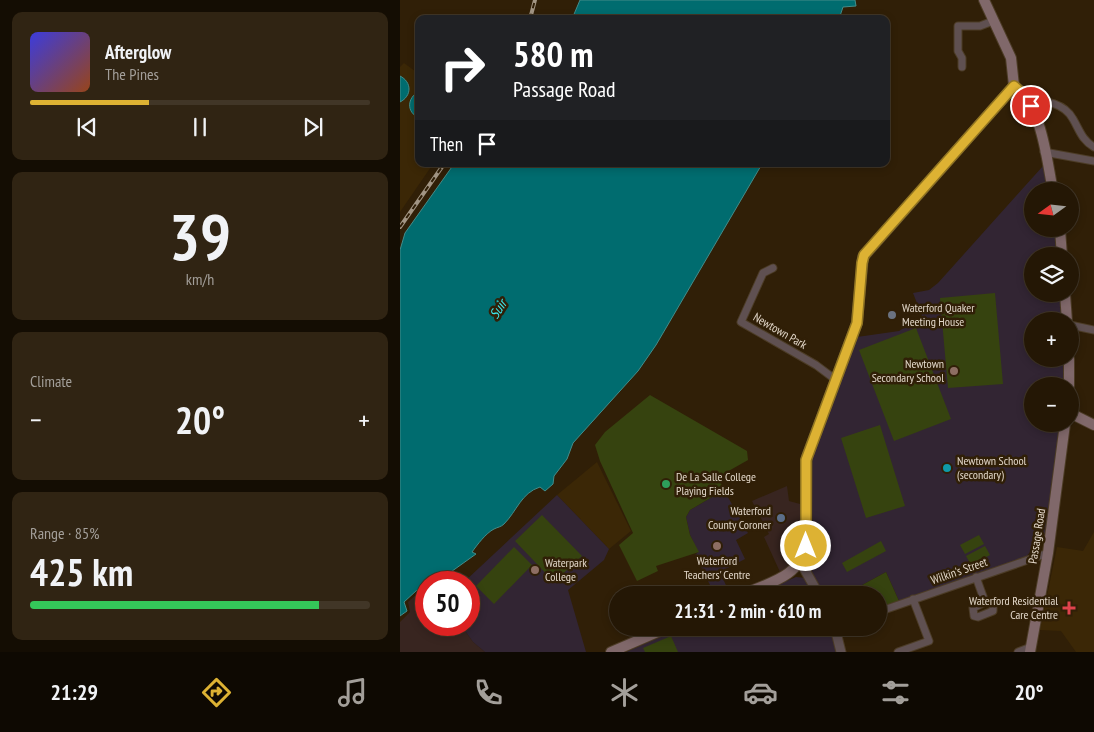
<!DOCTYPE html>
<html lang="en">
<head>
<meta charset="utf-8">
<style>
	:root { --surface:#241705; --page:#302413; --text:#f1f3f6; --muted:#a39f9a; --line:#413627; --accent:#ddb233 }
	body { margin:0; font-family:"PT Sans Narrow",sans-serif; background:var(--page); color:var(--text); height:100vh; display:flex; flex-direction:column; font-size:19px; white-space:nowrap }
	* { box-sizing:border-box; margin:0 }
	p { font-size:16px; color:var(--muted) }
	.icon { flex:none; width:28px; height:28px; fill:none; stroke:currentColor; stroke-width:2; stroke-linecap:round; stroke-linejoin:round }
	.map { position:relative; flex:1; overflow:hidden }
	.details { display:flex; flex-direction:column; gap:12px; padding:12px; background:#140d03; width:400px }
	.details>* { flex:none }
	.guide { position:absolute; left:15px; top:15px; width:475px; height:152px; border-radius:10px; box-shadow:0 2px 8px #0003,0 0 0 1px var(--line); background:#202124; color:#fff; overflow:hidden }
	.needle { width:32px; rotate:255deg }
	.tools { position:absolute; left:624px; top:182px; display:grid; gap:10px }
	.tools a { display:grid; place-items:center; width:55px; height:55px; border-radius:50%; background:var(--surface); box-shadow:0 2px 8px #0003,0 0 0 1px var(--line); font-size:25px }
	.speed { position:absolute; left:15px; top:571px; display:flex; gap:10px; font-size:25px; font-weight:700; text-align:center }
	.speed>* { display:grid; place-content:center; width:65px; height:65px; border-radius:50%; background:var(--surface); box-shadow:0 2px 8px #0003,0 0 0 1px var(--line); line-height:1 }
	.speed .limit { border:8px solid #d22; background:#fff; color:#111 }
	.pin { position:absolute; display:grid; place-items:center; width:42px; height:42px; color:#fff; margin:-21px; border:2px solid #fff; border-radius:50%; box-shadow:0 1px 5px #0007 }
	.me { position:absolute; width:55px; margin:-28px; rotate:0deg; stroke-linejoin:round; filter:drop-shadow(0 0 4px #0008) }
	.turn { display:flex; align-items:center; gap:18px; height:105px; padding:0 15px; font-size:22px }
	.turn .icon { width:65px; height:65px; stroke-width:2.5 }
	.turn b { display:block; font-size:35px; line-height:42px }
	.then { display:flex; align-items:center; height:48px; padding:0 15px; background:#0003; gap:10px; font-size:19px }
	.big { font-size:38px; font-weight:800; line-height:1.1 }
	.details .card { flex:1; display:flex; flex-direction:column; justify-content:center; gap:8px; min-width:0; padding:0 18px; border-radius:10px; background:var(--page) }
	.details .dial { align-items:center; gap:0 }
	.dial b { font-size:65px; line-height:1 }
	.song { display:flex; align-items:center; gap:15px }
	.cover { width:60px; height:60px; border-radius:8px; background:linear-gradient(135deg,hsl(240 70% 55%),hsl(20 70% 35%)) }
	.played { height:5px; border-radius:2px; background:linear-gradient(90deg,var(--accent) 35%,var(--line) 35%) }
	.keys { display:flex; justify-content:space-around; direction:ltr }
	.heat { display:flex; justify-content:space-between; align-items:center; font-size:28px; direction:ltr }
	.charge { height:8px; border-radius:4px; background:linear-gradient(90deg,#34c759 85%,var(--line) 0) }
	.trip { position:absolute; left:209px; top:586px; width:278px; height:50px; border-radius:25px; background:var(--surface); box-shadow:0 2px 8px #0003,0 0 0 1px var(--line); font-weight:800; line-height:50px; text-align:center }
	.tab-bar { display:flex; height:80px; justify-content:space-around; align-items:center; background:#0e0902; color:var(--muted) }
	.tab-bar .icon { width:35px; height:35px }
	.tab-bar .active { color:var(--accent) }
	.tab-bar b { font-size:22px; color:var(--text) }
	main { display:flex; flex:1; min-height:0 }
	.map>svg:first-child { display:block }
	.commercial { fill:#382520 }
	.built { fill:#3b2706 }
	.education { fill:#322533 }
	.green { fill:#36430f }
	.water { fill:#006c6f; stroke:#448c8a }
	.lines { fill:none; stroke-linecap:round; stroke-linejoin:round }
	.minor-casing { stroke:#4c3c26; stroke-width:9 }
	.tertiary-casing { stroke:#4c3c26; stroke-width:11 }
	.secondary-casing { stroke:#4c3c26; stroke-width:12 }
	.minor { stroke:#5f5051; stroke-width:7 }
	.tertiary { stroke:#5f5051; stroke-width:9 }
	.secondary { stroke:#80686a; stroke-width:10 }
	.rail-casing { stroke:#a29584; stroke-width:4 }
	.rail { stroke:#301f07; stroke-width:2; stroke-dasharray:5.5; stroke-linecap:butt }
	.route-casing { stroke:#907421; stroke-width:12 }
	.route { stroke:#ddb233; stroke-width:9 }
	.worship-dot { fill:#6b7280; stroke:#301f07; stroke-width:2 }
	.education-dot { fill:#8d6e63; stroke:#301f07; stroke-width:2 }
	.culture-dot { fill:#0f9aa8; stroke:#301f07; stroke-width:2 }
	.leisure-dot { fill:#2e9e5b; stroke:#301f07; stroke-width:2 }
	.service-dot { fill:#5c6f8a; stroke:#301f07; stroke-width:2 }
	.health-dot { fill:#e0444e; stroke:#301f07; stroke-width:2 }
	.labels { text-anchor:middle; stroke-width:5; stroke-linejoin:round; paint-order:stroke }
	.poi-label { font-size:12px; fill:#e2d7c9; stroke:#301f07; text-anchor:start }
	.street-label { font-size:12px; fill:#e2d7c9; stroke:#301f07 }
	.water-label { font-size:14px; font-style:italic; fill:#3de9ef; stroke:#301f07 }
</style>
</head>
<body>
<main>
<section class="details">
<div class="card">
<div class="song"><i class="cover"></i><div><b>Afterglow</b><p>The Pines</p></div></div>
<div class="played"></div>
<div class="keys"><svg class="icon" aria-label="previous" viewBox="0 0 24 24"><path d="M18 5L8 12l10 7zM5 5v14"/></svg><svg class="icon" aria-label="pause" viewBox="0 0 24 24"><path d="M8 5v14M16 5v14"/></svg><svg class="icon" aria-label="next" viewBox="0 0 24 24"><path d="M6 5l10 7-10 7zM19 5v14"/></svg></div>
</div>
<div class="card dial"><b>39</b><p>km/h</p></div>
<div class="card"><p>Climate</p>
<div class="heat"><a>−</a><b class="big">20°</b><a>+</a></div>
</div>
<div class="card"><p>Range · 85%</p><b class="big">425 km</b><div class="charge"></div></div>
</section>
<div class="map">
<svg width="694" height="652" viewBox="0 0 694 652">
	<rect width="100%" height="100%" fill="#301f07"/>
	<path class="commercial" d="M387 486 389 501 400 504 402 545 396 558 388 568 380 572 364 537 369 534 352 501Z
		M26 586V625H61L73 642 85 652H0V622L10 612 8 602Z"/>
	<path class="built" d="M4 63 19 74V164H33L0 212V67Z
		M197 462 231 531 209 549 157 495Z
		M694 532V652H676L661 631 640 630 657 547 683 551Z"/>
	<path class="education" d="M643 166 648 191H632V229H655L657 256H632V294H660L662 321H632V359H664L665 384 664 386H632V424H660L654 487 645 533 626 557 499 601 486 572 444 595H422L411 574 413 561 411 457 457 337 499 331 522 316 513 293 529 290 538 283Z
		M324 490 348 533 336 540 345 559 320 572 329 592 315 595 295 555 298 552 290 535 286 517 290 510Z
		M157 495 209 549 204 560 168 590 186 652H85L73 642 61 625H69V582H64Z
		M396 577 406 578 416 595H354Z
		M281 628H431L437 652H226Z"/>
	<path class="green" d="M595 293 603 384 548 388 540 298Z
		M516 328 551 419 494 441 459 350Z
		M250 395 347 451 348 460 318 477 324 490 290 510 286 517 290 535 299 552 256 566 258 571 237 581 219 545 233 533 200 461 195 445 205 432Z
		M480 425 505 506 466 518 441 438Z
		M142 515 182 556 154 582 115 541Z
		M579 535 584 544 565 554 560 545Z
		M481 541 486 551 447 572 442 563Z
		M585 546 590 555 571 565 566 556Z
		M114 547 132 565 94 604 76 586Z
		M486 572 499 601 478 609V595H444Z
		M271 636 278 652H245L243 648Z"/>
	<path class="water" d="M180 0H455L456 6 443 7 439 19H172Z
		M0 76C12 82 12 96 0 102Z
		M19 91V118C6 112 7 98 19 91Z
		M54 164H362L256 345 238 371 173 443 167 459 154 476 153 484 145 491 140 487C121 493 117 511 104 524 101 527 98 527 94 529 86 533 77 545 72 552L76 554 48 574 29 579 4 602 7 611 0 616V250L5 233Z"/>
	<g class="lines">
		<defs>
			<path id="minor" d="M562 67V58L558 51V26H580L593 21
				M629 102C645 99 665 104 673 119 680 131 682 140 694 147
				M644 152 694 161
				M373 268 363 273 341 322 416 365 436 380
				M670 325 694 330
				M576 577 585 602H590L593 606V611L578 617 574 616 573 608 585 602
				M478 612 648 553
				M498 652 529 641 513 599
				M618 652 631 647"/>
			<path id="tertiary" d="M401 563 419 595
				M435 628 441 652"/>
			<path id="secondary" d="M584 0 611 58 614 86
				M614 86C643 109 646 157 653 191
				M660 229 662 256
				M665 294 667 321
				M669 359V386
				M670 413 694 425
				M341 595C366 584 403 576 406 544L407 457 457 323 463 257 614 86
				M211 652 267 628
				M630 652 648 553 665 424"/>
		</defs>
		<use href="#minor" class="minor-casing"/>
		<use href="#tertiary" class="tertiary-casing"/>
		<use href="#secondary" class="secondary-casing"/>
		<use href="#minor" class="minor"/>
		<use href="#tertiary" class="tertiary"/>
		<use href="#secondary" class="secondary"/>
		<defs>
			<path id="rail" d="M130 19 135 0
				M0 227 44 164"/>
		</defs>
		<use href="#rail" class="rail-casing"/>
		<use href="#rail" class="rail"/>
	</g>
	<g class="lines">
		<defs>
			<path id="route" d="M406 546V460L457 323 462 263 464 255 614 86 624 95 631 106"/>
		</defs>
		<use href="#route" class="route-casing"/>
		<use href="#route" class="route"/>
	</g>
	<circle class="worship-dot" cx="492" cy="315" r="5"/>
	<g class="education-dot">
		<circle cx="554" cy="371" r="5"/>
		<circle cx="317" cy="546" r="5"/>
		<circle cx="135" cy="570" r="5"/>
	</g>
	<circle class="culture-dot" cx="547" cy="468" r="5"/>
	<circle class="leisure-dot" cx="266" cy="484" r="5"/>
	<circle class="service-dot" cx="381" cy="518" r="5"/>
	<path class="health-dot" d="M666.5 600.5h5v5h5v5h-5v5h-5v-5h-5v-5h5z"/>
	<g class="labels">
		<g class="poi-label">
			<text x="502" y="312">Waterford Quaker<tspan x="502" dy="14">Meeting House</tspan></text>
			<text x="544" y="368" text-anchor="end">Newtown<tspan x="544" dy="14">Secondary School</tspan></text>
			<text x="557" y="465">Newtown School<tspan x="557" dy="14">(secondary)</tspan></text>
			<text x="276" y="481">De La Salle College<tspan x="276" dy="14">Playing Fields</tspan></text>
			<text x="371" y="515" text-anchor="end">Waterford<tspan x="371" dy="14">County Coroner</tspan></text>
			<text x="317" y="565" text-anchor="middle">Waterford<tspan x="317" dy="14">Teachers' Centre</tspan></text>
			<text x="145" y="567">Waterpark<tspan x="145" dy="14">College</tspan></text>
			<text x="658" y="605" text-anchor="end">Waterford Residential<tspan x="658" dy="14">Care Centre</tspan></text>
		</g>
		<g class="street-label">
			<text transform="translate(380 331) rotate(30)" y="4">Newtown Park</text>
			<text transform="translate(637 536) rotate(-81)" y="4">Passage Road</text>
			<text transform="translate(559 571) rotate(-19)" y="4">Wilkin's Street</text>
		</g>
		<g class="water-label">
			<text transform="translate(98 309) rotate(-57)" y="5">Suir</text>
		</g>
	</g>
</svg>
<div class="tools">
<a><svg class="needle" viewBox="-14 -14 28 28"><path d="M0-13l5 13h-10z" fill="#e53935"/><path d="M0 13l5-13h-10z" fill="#a39f9a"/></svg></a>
<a><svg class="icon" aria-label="layers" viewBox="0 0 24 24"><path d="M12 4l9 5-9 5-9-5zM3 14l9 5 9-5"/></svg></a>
<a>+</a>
<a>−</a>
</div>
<div class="speed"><div class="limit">50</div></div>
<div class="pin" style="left:631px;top:106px;background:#d93025"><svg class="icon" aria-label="arrive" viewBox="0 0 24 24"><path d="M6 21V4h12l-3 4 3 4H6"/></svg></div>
<svg class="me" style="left:406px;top:546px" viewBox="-20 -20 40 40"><circle r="17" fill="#ddb233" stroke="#fff" stroke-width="3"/><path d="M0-11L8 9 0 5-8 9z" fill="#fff"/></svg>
<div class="trip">21:31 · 2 min · 610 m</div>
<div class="guide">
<div class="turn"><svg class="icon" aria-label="right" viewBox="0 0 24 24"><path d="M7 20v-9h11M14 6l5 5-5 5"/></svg><div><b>580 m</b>Passage Road</div></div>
<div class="then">Then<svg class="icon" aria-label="arrive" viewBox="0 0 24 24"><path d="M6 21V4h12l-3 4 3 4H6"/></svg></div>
</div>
</div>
</main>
<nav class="tab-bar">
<b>21:29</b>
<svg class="icon active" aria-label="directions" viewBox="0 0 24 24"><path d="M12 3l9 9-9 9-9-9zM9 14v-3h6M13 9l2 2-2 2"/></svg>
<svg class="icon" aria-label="music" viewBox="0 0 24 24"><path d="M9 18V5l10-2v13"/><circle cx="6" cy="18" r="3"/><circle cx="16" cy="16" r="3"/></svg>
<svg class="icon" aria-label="phone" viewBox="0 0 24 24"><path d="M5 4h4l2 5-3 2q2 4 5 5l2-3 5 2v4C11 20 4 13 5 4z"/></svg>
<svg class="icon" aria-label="climate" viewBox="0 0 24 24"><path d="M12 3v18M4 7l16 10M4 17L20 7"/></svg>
<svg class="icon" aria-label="car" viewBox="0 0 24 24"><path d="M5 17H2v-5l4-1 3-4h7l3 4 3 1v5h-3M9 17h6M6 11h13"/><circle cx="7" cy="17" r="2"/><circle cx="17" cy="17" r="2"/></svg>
<svg class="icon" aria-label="filters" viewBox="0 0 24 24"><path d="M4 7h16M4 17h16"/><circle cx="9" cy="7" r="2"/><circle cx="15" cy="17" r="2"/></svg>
<b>20°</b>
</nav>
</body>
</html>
